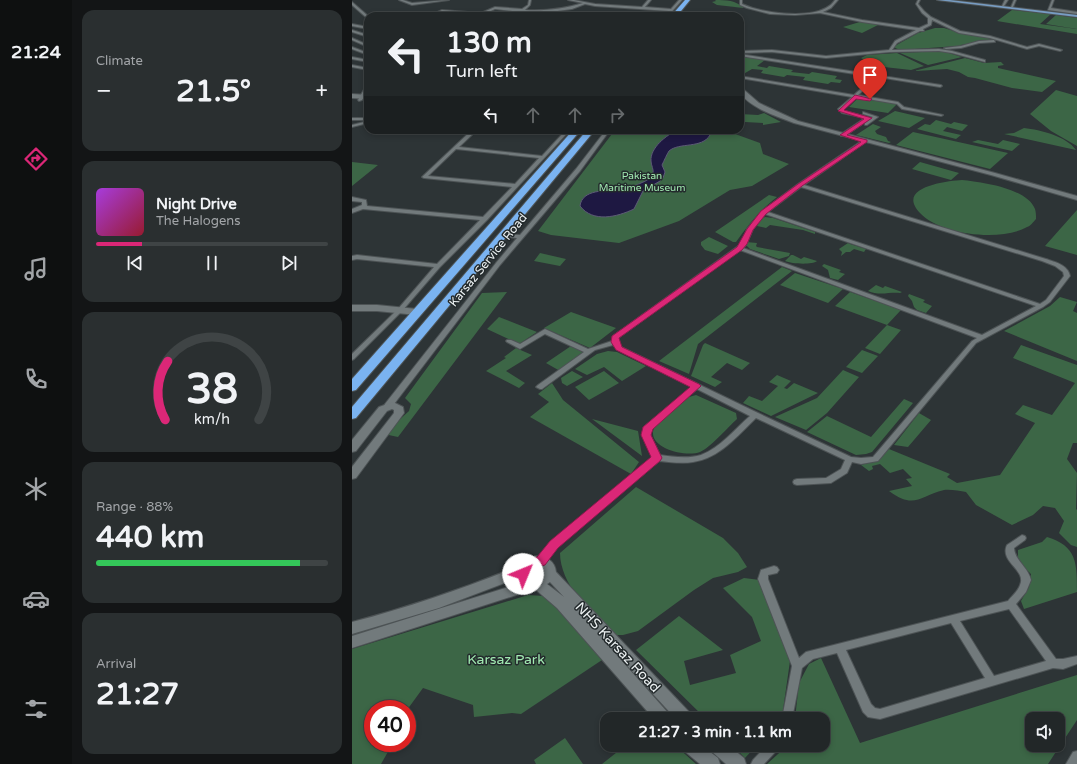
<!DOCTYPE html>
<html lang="en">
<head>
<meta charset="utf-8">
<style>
	:root { --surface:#222728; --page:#2a2f30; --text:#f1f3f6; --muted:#a2a5a8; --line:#3f4445; --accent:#db2777 }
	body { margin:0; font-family:"Varela Round",sans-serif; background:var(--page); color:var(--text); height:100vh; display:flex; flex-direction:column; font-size:15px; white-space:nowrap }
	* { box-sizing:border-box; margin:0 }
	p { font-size:13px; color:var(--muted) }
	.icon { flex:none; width:22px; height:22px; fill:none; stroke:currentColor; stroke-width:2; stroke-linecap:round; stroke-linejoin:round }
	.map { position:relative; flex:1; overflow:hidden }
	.details { display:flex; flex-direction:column; gap:10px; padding:10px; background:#131516; width:280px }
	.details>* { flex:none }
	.banner { position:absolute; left:12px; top:12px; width:380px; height:122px; border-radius:12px; box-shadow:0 2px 6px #0003,0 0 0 1px var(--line); background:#222728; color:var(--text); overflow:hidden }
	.tools { position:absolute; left:673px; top:712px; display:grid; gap:8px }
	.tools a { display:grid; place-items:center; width:40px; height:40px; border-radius:8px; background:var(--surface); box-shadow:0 2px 6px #0003,0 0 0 1px var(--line); font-size:20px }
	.speed { position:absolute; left:12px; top:700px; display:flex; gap:8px; font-size:20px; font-weight:700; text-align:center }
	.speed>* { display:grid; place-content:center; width:52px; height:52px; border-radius:50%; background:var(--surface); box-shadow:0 2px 6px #0003,0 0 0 1px var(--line); line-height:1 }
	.speed .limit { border:6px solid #d22; background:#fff; color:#111 }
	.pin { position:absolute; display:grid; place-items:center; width:34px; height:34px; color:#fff; margin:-41px -17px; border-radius:50% 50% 50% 0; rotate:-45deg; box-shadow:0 0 4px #0007 }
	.pin .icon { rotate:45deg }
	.me { position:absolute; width:44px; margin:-22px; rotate:45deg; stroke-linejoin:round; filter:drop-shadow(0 0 3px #0008) }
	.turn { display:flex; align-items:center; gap:14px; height:84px; padding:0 16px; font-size:18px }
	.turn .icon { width:52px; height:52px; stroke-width:2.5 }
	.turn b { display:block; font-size:28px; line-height:34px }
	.lanes { display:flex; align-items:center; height:38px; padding:0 16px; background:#0003; justify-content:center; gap:20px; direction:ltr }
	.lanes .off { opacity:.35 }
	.big { font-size:30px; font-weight:800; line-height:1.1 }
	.details .widget { flex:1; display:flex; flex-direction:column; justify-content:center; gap:6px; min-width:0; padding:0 14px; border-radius:12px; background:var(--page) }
	.details .dial { align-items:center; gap:0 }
	.dial svg { height:104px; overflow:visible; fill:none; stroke:var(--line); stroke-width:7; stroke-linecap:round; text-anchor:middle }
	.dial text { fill:var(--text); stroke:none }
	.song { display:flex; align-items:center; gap:12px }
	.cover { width:48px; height:48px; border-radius:6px; background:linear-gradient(135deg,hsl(280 70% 55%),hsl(350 70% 35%)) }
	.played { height:4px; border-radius:2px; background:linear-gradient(90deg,var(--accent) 20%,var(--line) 20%) }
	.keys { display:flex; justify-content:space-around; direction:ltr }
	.heat { display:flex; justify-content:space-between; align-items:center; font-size:22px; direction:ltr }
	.charge { height:6px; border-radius:3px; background:linear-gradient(90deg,#34c759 88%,var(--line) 0) }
	.trip { position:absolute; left:248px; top:712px; width:230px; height:40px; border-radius:12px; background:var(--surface); box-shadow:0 2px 6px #0003,0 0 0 1px var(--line); font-weight:800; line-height:40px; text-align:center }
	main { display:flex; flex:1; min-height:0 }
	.tab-bar { display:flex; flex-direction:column; width:72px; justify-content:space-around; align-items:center; background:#0e1010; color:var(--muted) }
	.tab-bar .icon { width:28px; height:28px }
	.tab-bar .active { color:var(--accent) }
	.tab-bar b { font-size:18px; color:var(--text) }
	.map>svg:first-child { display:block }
	.green { fill:#3c6646; fill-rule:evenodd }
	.water { fill:#1e1842; stroke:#5c5976 }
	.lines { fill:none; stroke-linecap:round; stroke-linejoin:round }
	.street-casing { stroke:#4d5355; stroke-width:2 }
	.secondary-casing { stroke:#4d5355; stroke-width:2 }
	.primary-casing { stroke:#4d5355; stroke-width:2 }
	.highway-casing { stroke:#4d5355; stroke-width:2 }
	.street { fill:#727a7c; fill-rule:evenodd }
	.secondary { fill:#727a7c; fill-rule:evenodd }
	.primary { fill:#779cc2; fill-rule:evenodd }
	.highway { fill:#7ab3f1; fill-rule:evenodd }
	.route { fill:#db2777; stroke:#8e194d }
	.labels { text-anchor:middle; stroke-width:3; stroke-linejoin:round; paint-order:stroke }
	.far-park-label { font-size:10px; fill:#a2ebb2; stroke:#232a2c }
	.street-label { font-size:12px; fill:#ebf0f1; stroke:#232a2c }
	.near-street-label { font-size:14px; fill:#ebf0f1; stroke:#232a2c }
	.near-park-label { font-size:14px; fill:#a2ebb2; stroke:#232a2c }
</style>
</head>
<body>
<main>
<nav class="tab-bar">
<b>21:24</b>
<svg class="icon active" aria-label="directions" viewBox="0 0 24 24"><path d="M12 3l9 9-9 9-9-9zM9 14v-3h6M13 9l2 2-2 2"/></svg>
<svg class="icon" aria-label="music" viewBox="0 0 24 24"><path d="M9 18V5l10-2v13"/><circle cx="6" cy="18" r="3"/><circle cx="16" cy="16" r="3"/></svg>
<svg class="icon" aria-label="phone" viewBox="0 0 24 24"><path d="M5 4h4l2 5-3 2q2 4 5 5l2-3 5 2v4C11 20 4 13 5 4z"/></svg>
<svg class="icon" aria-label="climate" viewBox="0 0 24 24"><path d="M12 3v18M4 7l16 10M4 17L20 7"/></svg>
<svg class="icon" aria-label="car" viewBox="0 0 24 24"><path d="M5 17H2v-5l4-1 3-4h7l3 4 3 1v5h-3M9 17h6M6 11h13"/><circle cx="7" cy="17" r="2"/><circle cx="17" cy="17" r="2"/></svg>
<svg class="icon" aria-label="filters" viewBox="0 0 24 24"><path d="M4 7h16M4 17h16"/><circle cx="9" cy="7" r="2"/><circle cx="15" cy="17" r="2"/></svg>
</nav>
<section class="details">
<div class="widget"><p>Climate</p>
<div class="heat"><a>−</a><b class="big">21.5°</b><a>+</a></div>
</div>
<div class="widget">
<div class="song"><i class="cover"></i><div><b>Night Drive</b><p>The Halogens</p></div></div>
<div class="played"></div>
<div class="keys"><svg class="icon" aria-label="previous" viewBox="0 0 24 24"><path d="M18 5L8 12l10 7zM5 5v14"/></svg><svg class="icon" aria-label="pause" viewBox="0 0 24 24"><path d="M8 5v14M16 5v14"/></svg><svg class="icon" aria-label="next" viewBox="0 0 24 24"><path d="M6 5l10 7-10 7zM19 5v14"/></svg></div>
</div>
<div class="widget dial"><svg viewBox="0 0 100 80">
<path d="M14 69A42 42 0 1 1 86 69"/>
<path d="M14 69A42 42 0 0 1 16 24" stroke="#db2777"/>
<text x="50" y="56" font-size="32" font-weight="700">38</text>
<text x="50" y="72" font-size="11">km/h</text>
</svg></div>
<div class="widget"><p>Range · 88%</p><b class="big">440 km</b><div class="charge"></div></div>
<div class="widget"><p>Arrival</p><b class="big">21:27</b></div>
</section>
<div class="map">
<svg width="725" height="764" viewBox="0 0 725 764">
	<rect width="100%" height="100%" fill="#2d3436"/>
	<path class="green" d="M363 0C375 0 383 0 392 8L365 5 360 2 364 1Z
		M660 10 699 14 688 24 725 29V34L645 21Z
		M704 15 725 18V29L694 24Z
		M511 21 528 24 510 33 491 27Z
		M583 28H592L605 32 643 39 609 45 610 46H606L548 50 541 47 566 33Z
		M590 51 610 57 576 65 548 53Z
		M545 53 572 66 559 70 523 66 509 58 515 55Z
		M388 56 413 60 405 66 415 68 417 66 441 70 439 72 457 74 460 72 485 76 483 79 490 80 488 83 479 82 476 84 451 80 453 77 435 75 432 77 409 73 411 70 400 69 388 76Z
		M613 58 632 63 649 62 652 65 646 66V68L704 81 690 92 660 88 623 78 616 77 607 72 595 69 562 71Z
		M704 90 725 96V146L699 131 678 114Z
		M506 98 545 104 536 113 497 107Z
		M543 111 573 118 557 128 526 121Z
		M412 113 429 122 411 125V123L393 122 392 124H388V114L406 115Z
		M584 120 599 124 602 122 616 125 610 131 595 127 591 131 609 135 604 139 565 129 573 124 578 125Z
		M521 124 529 127 523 131 525 134 534 137 536 141 539 142 537 143 504 135Z
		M672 128C689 130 714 136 724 150L652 134 662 133Z
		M263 130H372L408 143 411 154 437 164 400 186 378 190 327 221 267 243 199 235 186 231Z
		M561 132 656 153 638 169 544 145Z
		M626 140 646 144 651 140 668 144 660 151 620 142Z
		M0 162 26 165 0 186Z
		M568 162 607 173 599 180 560 169Z
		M610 180C629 182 675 188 683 209 684 212 684 216 684 219 681 222 679 226 675 227 649 242 588 235 568 213 543 187 595 181 610 180Z
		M417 195 425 197C408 210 396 225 384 242H381L363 232Z
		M725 210V255L693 246Z
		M413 217 421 218 463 232V234L451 230 418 225 414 228 405 226 407 220Z
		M357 237 376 246 366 254 353 250 349 245V242Z
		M394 242 405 243 404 246 405 247 438 253 437 256 427 259 398 249 394 245Z
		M496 243 498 244 514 249 512 252 502 249 498 252H494L489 256 490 252 487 249Z
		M188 253 214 259 208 266 182 261Z
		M439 255H441L449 259 452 257 465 261C460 265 440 264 433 261Z
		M472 264 489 270 487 272 493 274 486 280 478 278 476 270 470 266Z
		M430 267 440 271 346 344 337 374 307 361Z
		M443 273 491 289 476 303 428 285Z
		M524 285 531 288 533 286 550 292 548 293C537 292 527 296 516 291Z
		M155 292 46 437 32 434 57 411 59 404 53 398 130 293Z
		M498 292 549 310 535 325 549 330 528 354 513 348 535 325 483 306Z
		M557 294 573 300 571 302 580 306 574 313 565 310 562 307 560 301 556 296Z
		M708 297 725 302 721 311 725 313V361L652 331 698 306Z
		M219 312 264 328 238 348 192 328Z
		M147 317 185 332 167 344 135 329Z
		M353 343 398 363 390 370 375 363 359 377 370 382 363 387 339 376 351 345Z
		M669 345 725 365V443H721L715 459 725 473 724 509 725 510V547L719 545 707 533 712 521 703 508 691 506 681 515 660 525 624 505 614 492C608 491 598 489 592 490 567 496 563 510 537 491L560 486 554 479 560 478 551 469 538 473 528 464 520 466 521 469 517 471 509 465 526 460 537 449 598 474 595 477 605 483 648 475 683 423 663 414 671 405 700 415 723 383 661 358Z
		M219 346 233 353 208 371 194 363Z
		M164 348 180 355 154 371 173 383 167 388 134 371 154 358 152 357Z
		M510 350 526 356 510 373 494 367Z
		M256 351 265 352 294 366 270 381 252 367 235 375 223 369 245 354Z
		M491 370 507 377 475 413 454 430 423 417 465 398Z
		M220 371 231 377 215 386 210 383 209 378Z
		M252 371 267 383 237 400 223 387Z
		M425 375 439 381 432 388 435 389 442 383 466 393 419 416 391 403 397 396 410 401 426 386 417 382Z
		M200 383 211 400 287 462 279 474 178 417 197 402 186 394Z
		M344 395 384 413 385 419C376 427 358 448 348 452 333 458 289 447 304 424 307 419 331 402 337 397Z
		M552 399 561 403 520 452 514 454 504 455 455 432 475 416 519 437Z
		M567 413 579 420 556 447 542 445Z
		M240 419 286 431 290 456Z
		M284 487 371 538 386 553 395 567 386 572 361 578 342 590 286 631 271 635H256C238 613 208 583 208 553Z
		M695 537C725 546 725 563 725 592L672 609 669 601 677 587 679 574 666 562V550L690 542Z
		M392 578 408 580 438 661 430 717 428 719H354L284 650 327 616 371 650 332 661 338 685 384 673 378 655 409 641 400 617 371 588Z
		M176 595 192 596 217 618 250 660 169 714 160 713 122 717 121 705 71 688 55 710V709H21V743H41L29 764H0V649Z
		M469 658 508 743 725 675V720L696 764H415L436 745H471V719H443L447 683 457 664ZM680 719H706V745H680Z
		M213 738 231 764H184L182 760Z
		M274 745H323L344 764H250Z
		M380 745H405L393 758Z"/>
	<path class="water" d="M326 130H353L357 133 358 135C350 149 327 142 317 151 315 154 312 161 310 165L313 172 311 178 308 181 291 191 282 209C265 217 241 223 228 206 230 189 254 191 266 190 273 190 283 186 289 183 294 181 300 178 301 173 302 170 299 165 299 161 298 148 314 135 326 130Z"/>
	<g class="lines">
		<defs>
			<path id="street" d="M47 0H51L60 3 97 0 60 5Z
				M177 0H179L178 5 173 10C193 11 212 9 231 3L216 0H222L243 4 290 7 296 0H299L293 7 319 9 327 0H330L316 16H312L317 11 243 6 233 4 220 9 198 12H170L143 9 128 16H124L126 15 90 12 82 16H77L90 10 129 13 143 7 170 9 176 5Z
				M388 0H390V4C410 13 454 19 474 8 478 6 481 3 483 0H486L479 8 471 12 510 20 567 28 576 24V18L570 13 564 4 566 0H568L566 4 572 11 579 17 608 31 638 36 675 47 687 44 710 50 708 51 687 46 675 49 638 38 607 33 580 20 579 25 571 29 572 31H568L545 43 540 50 587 49 600 51 633 60V62L600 53 587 51 538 52 474 58 420 52 388 53V51L420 50 474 56 537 50 543 41 564 30 510 22 468 13 443 15 418 14 395 8 388 5Z
				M653 0H656L652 6H650Z
				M662 0H664L661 7H659Z
				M700 0H702L699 8 725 12V14L696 10Z
				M0 2 16 16V19L0 5Z
				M0 24 16 27V29L0 26Z
				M0 30 16 35V37L0 32Z
				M0 38 16 45V47L0 40Z
				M642 40 643 42 627 43 609 48 594 49 592 48 609 46 627 41Z
				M0 47 16 53V55L0 49Z
				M388 54 589 85 590 86 588 87 526 77 506 95 546 102 552 107 591 115 589 116 550 109 545 104 504 97 490 109 492 111 519 118 493 136H489V134L513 118 490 113 486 109 500 97 388 78V76L502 95 522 77 388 56Z
				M0 57 16 60V62L0 59Z
				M0 65 16 68V70L0 67Z
				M16 85V89L10 100 7 101 6 100 14 86Z
				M511 112 526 117 515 125H513V123L521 117 511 114Z
				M0 118H16V120H0Z
				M16 121V123L0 127V125Z
				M120 130H125L107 147 190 156 214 130H218L135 220 88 267 50 311 2 359 0 360V354L46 309 82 267 5 259 0 260V256L5 255 85 264 128 220 11 209 0 213V209L10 205V202L0 201V197L14 200 15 206 131 217 160 187 72 178 70 177ZM104 149 187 158 163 184 76 176Z
				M254 130H258L228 171 148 265 39 408H33L32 406 33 404 144 263 165 238 148 236V234L168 235 224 169Z
				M511 140 515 141 452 185 694 259C703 262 716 265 718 276L698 302 691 307 624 343 526 461 509 464 500 462 495 473 479 483 445 485 442 484 441 482 442 480 445 479 474 478 489 469 493 460 404 418C385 436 368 458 341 462 330 464 318 462 307 461L205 546 192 564 189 565 186 564 185 561 186 558 199 542 301 457 290 435 292 427 340 387 265 349 261 345 243 350 190 389H188L184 387 186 385 232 352 193 334 168 349 155 342 154 341 155 340H159L168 344 193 329 236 349 260 341 261 336 389 244 395 229 410 211 446 184ZM449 187 690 261 703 266 711 272 712 276 694 300 688 304 416 212ZM413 214 684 306 630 335 391 248 394 245 401 229ZM388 250 625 338 620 341 521 457 509 458 499 457 406 413 269 347 266 342V338ZM345 389 398 416C383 429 368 448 349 455 336 459 321 457 308 455L298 435 299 428Z
				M670 535 673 536 674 538 673 540 662 548C663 561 676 567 679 580L674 592 664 604 704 659H711L725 656V664L711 669 701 668 528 719 516 717 511 712 485 653 461 659 450 668 440 719H430L440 666 406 579 409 570 422 566 425 567 427 570 425 573 416 575V579L447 658 454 652 458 651 656 601C660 596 666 591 668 585 675 570 647 562 655 545ZM657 609 694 661 642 676 608 621ZM599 623 633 678 528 709 523 708 519 704 494 650Z
				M415 745H427L426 749 412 764H399L401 760Z
				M725 751V764H714L721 752Z"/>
			<path id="secondary" d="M388 82 392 85 391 89 407 103 446 121 643 173 725 196V200L639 175 442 123C424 116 400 109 388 93Z
				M0 94 16 95V99L0 98Z
				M0 305H25L65 309 69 312 65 315 25 311H0Z
				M41 402 51 407 52 413 4 478 0 479V467L42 413V410L40 409 35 411 4 451 0 452V440L27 407Z
				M184 556C195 557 203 561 204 572L339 714 342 719H324L245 633 317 714 320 719H302L205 608 183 589 0 648V636L169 583 166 578 87 608 0 634V622C57 607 113 588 167 566L169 562ZM185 566 190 567 192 572 185 577H180L177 575 179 569ZM198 582 212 597 195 584Z
				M329 745H349L366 758 368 764H348L331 750Z
				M356 745H376L392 758 394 764H374L358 750Z"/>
			<path id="primary" d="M585 0H598L725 15V17Z"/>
			<path id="highway" d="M333 0H338L325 16H319Z
				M221 130H229L4 390 0 391V379Z
				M235 130H243L4 418 0 419V407Z"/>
		</defs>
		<use href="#street" class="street-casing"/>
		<use href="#secondary" class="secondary-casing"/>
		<use href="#primary" class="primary-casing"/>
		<use href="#highway" class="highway-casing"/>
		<use href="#street" class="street"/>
		<use href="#secondary" class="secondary"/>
		<use href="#primary" class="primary"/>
		<use href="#highway" class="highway"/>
	</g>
	<path class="route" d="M503 95 520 99 518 101 504 99 492 110 520 118 495 135 515 140V142L450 186 414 214 401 230 395 244 390 250 267 338 270 347 347 384 349 386 301 429 299 435 310 458 308 461 206 548 193 565 179 569 175 578 171 579 167 578 165 574 170 563 174 560 185 557 198 541 299 457 289 435 291 427 338 387 264 350 259 342 260 336 385 247 395 229 409 211 446 184 509 142 488 135 512 119 486 111Z"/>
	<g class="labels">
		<g class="far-park-label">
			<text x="290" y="179">Pakistan<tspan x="290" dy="12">Maritime Museum</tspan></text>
		</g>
		<g class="street-label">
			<text transform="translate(136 260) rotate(-51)" y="4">Karsaz Service Road</text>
		</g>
		<g class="near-street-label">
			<text transform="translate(266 647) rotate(47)" y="5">NHS Karsaz Road</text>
		</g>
		<g class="near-park-label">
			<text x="154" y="664">Karsaz Park</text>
		</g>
	</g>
</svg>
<div class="tools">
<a><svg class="icon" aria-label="sound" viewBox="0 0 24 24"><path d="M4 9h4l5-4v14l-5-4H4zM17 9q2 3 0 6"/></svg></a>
</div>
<div class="speed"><div class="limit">40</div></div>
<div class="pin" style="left:518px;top:99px;background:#d93025"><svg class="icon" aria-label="arrive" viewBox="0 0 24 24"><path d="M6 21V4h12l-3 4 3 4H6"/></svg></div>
<svg class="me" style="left:171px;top:574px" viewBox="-20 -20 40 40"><circle r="19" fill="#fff"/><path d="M0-13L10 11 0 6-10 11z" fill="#db2777"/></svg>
<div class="trip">21:27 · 3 min · 1.1 km</div>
<div class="banner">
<div class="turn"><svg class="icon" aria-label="left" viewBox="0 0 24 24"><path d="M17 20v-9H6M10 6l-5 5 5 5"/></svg><div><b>130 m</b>Turn left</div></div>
<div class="lanes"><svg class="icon" aria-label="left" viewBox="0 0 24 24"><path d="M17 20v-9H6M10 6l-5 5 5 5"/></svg><svg class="icon off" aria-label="ahead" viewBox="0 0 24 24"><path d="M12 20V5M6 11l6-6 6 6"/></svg><svg class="icon off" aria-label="ahead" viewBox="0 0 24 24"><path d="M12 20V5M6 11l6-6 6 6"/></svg><svg class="icon off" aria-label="right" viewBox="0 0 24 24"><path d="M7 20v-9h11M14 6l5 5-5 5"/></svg></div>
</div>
</div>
</main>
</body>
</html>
